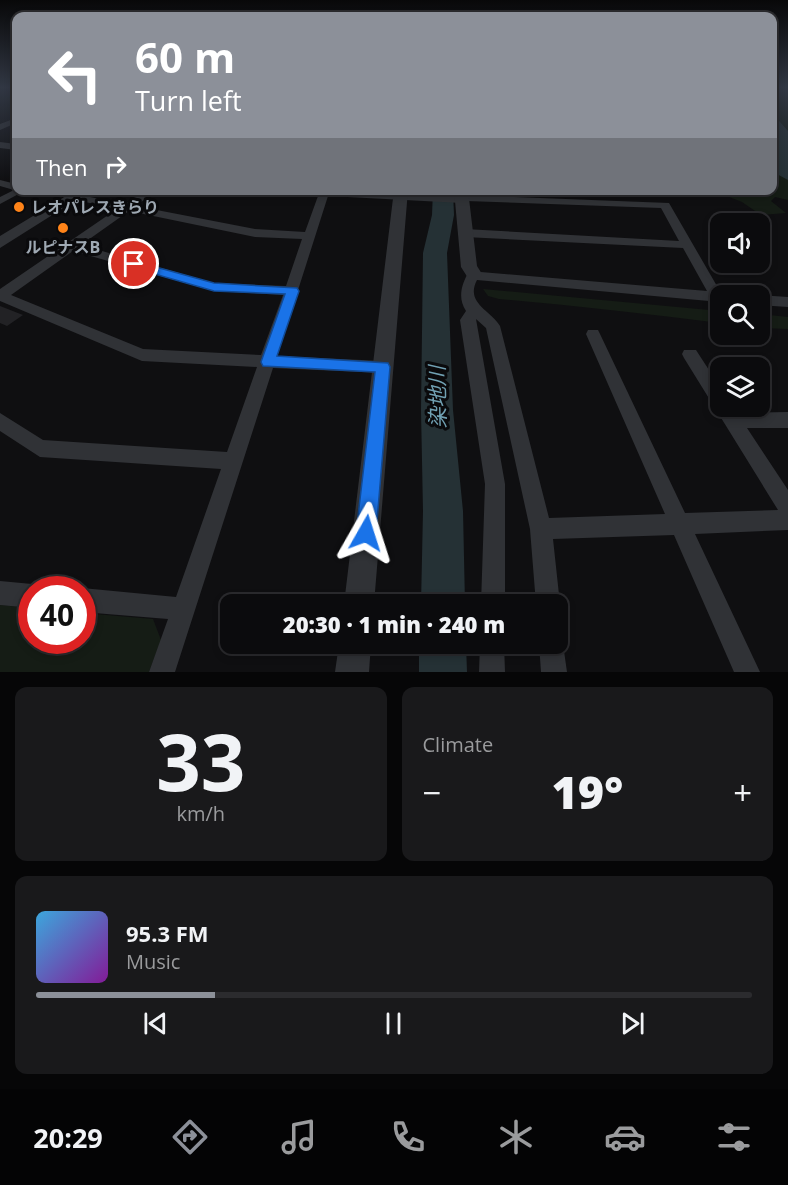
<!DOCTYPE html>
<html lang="en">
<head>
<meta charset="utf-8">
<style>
	:root { --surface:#0b0b0d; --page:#19191b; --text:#f1f3f6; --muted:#9a9b9d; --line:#2b2b2e; --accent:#8c9099 }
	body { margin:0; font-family:"Open Sans","Noto Sans JP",sans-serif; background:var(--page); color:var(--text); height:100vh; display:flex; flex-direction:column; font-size:22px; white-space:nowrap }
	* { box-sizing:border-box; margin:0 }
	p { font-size:20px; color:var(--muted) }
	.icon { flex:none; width:33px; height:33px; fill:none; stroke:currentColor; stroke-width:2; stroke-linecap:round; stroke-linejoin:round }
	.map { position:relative; height:672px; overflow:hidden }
	.sheet { display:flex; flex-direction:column; gap:15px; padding:15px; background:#060607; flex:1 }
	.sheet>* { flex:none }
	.guide { position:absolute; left:12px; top:12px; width:765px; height:183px; border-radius:12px; box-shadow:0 3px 9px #0003,0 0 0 2px var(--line); background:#8c9099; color:#fff; overflow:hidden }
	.controls { position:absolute; left:710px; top:213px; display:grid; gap:12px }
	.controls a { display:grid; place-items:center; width:60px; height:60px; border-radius:12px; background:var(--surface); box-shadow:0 3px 9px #0003,0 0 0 2px var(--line); font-size:30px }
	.speed { position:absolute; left:18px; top:576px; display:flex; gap:12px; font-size:30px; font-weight:700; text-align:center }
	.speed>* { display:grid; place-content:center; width:78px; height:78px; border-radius:50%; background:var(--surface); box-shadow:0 3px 9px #0003,0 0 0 2px var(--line); line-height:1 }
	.speed .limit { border:9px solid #d22; background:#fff; color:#111 }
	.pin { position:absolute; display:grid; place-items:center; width:51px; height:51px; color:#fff; margin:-26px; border:3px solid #fff; border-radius:50%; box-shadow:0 2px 6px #0007 }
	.me { position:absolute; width:66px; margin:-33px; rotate:6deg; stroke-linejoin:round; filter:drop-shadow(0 0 4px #0008) }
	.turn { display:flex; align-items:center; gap:21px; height:126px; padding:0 24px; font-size:27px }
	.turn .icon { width:78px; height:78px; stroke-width:2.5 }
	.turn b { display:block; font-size:42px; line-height:51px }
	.then { display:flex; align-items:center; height:57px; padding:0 24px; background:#0003; gap:12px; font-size:22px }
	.big { font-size:45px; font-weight:800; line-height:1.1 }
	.sheet .card { flex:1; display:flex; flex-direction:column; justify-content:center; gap:9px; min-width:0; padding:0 21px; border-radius:12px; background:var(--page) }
	.sheet .dial { align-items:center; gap:0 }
	.dial b { font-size:78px; line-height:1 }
	.song { display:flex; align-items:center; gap:18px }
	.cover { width:72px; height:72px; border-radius:9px; background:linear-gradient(135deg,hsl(200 70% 55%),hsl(290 70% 35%)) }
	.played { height:6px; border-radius:3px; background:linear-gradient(90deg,var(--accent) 25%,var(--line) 25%) }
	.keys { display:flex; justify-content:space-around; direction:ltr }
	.heat { display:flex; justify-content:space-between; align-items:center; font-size:33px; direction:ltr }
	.sheet .tiles { flex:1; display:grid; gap:15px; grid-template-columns:1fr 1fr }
	.card:last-child { grid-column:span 2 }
	.trip { position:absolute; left:220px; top:594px; width:348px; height:60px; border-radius:12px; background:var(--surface); box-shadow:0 3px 9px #0003,0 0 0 2px var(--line); font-weight:800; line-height:60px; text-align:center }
	.dock { display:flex; height:96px; justify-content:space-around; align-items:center; background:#040405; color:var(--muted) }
	.dock .icon { width:42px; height:42px }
	.dock .active { color:var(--accent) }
	.dock b { font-size:27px; color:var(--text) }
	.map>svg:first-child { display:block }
	.green { fill:#151c15 }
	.water { fill:#253135 }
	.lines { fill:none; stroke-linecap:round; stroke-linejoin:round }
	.river { fill:#253135; fill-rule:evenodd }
	.building { fill:#222225 }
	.minor { fill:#303236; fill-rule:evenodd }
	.tertiary { fill:#303236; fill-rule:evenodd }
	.route { fill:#1a73e8; stroke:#114b97; stroke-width:1.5 }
	.poi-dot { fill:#ff8419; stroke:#0a0a0c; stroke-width:2 }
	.labels { text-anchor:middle; stroke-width:6; stroke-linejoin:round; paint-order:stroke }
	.far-poi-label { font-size:16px; font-weight:bold; fill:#9fa9b3; stroke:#0a0a0c; text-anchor:start }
	.water-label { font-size:21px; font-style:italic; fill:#71a1b3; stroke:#0a0a0c }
</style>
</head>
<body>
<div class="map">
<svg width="788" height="672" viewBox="0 0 788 672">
	<rect width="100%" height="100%" fill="#0f0f11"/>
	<path class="green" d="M773 88H788V200L775 197 771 201 786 213 761 215 742 202 714 191 772 190Z
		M483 289 720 311V323C647 314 573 305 499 299L488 296Z
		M759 314 788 317V329L759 328Z
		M0 605 31 608 32 640H82L83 613 153 619 161 640 149 672H0Z"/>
	<path class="water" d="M773 114 788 131V180L773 172Z"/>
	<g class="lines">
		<path class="river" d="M433 190H453L454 215 447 253 453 410 463 511 465 604H421L423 511 421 410 423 253 432 215Z
			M419 644H466L467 672H419Z"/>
	</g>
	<path class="building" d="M0 306 23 315 7 326 0 323Z"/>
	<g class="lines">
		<path class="minor" d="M16 118V123L0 130V124Z
			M0 142 16 144V150L0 148Z
			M0 180 16 184V190H26L0 204V197L14 190 0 186Z
			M31 190H55L125 204 144 190H157L136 206 255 229 305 232 318 196 269 193 264 190H339L669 203 721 293 726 296H720V302L477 280C465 303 490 310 500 326L549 518 665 514 586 334 588 330H598L600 334 685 513 778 510 684 358 682 354 684 350H696L720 387V406H733L737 413 788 412V428H747L788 490V530L695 534 760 672H734L674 535 553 539 560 604 558 608V604H536L530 529 486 328 476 319 505 484V604H481L485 484 460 320 466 311C457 297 462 284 469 271L707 291 683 248 465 237 459 233 465 229 679 241 661 208 466 201 462 203 328 196 277 356 383 361 389 363 391 367 389 371 383 373 273 368 175 672H149L168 619 82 612V590H79L82 588 176 597 221 469 40 457 0 431V413L43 440 227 452 257 367 142 361 0 301V289L117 209ZM129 211 255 237 302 239 286 286 214 283 81 245ZM73 251 214 291 283 295 261 355 143 349 11 295Z
			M759 295 788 297V307L759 305Z
			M0 581 32 584 41 590H32V608L0 605Z
			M558 635 563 644 567 672H541L539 644H558Z
			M480 644H504L505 672H479Z"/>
		<path class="tertiary" d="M76 190H92L0 248V236Z
			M394 190H408L374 604H344Z
			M454 190H468L477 266 482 274 480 278H468L461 267Z
			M339 644H371L369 672H335Z"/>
	</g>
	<linearGradient id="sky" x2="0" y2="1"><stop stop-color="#080809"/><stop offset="0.48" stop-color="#313743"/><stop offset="1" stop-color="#313743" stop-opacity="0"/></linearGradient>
	<rect width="788" height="182" fill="url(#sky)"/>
	<path class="route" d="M134 261 214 283 297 288 299 291 277 356 388 363 390 367 376 533 373 540 366 543 359 540 356 533 375 372 263 366 261 362 285 294 214 291 130 267V262Z"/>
	<g class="poi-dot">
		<circle cx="19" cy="207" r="6"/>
		<circle cx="63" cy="228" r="6"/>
	</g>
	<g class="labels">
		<g class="far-poi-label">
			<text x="31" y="213">レオパレスきらり</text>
			<text x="63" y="253" text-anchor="middle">ルピナスB</text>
		</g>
		<g class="water-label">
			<text transform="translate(438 397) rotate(-91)" y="7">染地川</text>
		</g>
	</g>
</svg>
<div class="controls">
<a><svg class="icon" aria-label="sound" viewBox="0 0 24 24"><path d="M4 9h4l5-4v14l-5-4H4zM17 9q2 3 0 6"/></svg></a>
<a><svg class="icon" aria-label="search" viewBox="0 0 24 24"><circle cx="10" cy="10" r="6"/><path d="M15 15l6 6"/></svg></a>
<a><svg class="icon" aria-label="layers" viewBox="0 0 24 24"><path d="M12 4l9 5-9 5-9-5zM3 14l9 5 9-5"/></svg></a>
</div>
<div class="speed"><div class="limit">40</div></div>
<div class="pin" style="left:134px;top:264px;background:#d93025"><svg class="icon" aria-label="arrive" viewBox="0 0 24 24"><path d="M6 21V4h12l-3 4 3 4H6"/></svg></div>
<svg class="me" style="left:366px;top:533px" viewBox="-20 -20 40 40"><path d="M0-17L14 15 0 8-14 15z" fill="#1a73e8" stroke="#fff" stroke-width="4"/></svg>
<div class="trip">20:30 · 1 min · 240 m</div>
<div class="guide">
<div class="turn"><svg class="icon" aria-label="left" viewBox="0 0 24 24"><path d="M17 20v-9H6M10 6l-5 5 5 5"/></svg><div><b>60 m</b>Turn left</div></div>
<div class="then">Then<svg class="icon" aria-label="right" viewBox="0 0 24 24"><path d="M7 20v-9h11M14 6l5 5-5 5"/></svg></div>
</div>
</div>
<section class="sheet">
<div class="tiles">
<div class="card dial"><b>33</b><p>km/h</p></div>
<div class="card"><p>Climate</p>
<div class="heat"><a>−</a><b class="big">19°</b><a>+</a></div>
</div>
<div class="card">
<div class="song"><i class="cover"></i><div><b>95.3 FM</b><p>Music</p></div></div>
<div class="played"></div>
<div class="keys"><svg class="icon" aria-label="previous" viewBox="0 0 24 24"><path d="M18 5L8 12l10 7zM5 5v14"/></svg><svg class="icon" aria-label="pause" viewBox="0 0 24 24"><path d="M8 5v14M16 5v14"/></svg><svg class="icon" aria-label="next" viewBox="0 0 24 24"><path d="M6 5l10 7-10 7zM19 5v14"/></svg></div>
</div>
</div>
</section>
<nav class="dock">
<b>20:29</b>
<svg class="icon active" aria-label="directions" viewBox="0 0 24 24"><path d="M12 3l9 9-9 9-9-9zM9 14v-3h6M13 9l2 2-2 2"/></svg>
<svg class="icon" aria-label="music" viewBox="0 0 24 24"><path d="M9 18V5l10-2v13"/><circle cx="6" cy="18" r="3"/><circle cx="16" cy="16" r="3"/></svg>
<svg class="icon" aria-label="phone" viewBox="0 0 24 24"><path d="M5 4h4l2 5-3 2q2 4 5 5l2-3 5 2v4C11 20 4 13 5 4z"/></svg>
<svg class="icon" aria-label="climate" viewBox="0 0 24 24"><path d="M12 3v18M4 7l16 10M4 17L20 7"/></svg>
<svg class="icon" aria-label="car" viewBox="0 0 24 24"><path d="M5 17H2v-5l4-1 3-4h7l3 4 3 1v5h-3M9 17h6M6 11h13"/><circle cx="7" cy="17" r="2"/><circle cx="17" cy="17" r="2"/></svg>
<svg class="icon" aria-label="filters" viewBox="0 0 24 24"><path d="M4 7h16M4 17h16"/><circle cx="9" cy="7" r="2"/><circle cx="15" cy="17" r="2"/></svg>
</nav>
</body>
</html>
